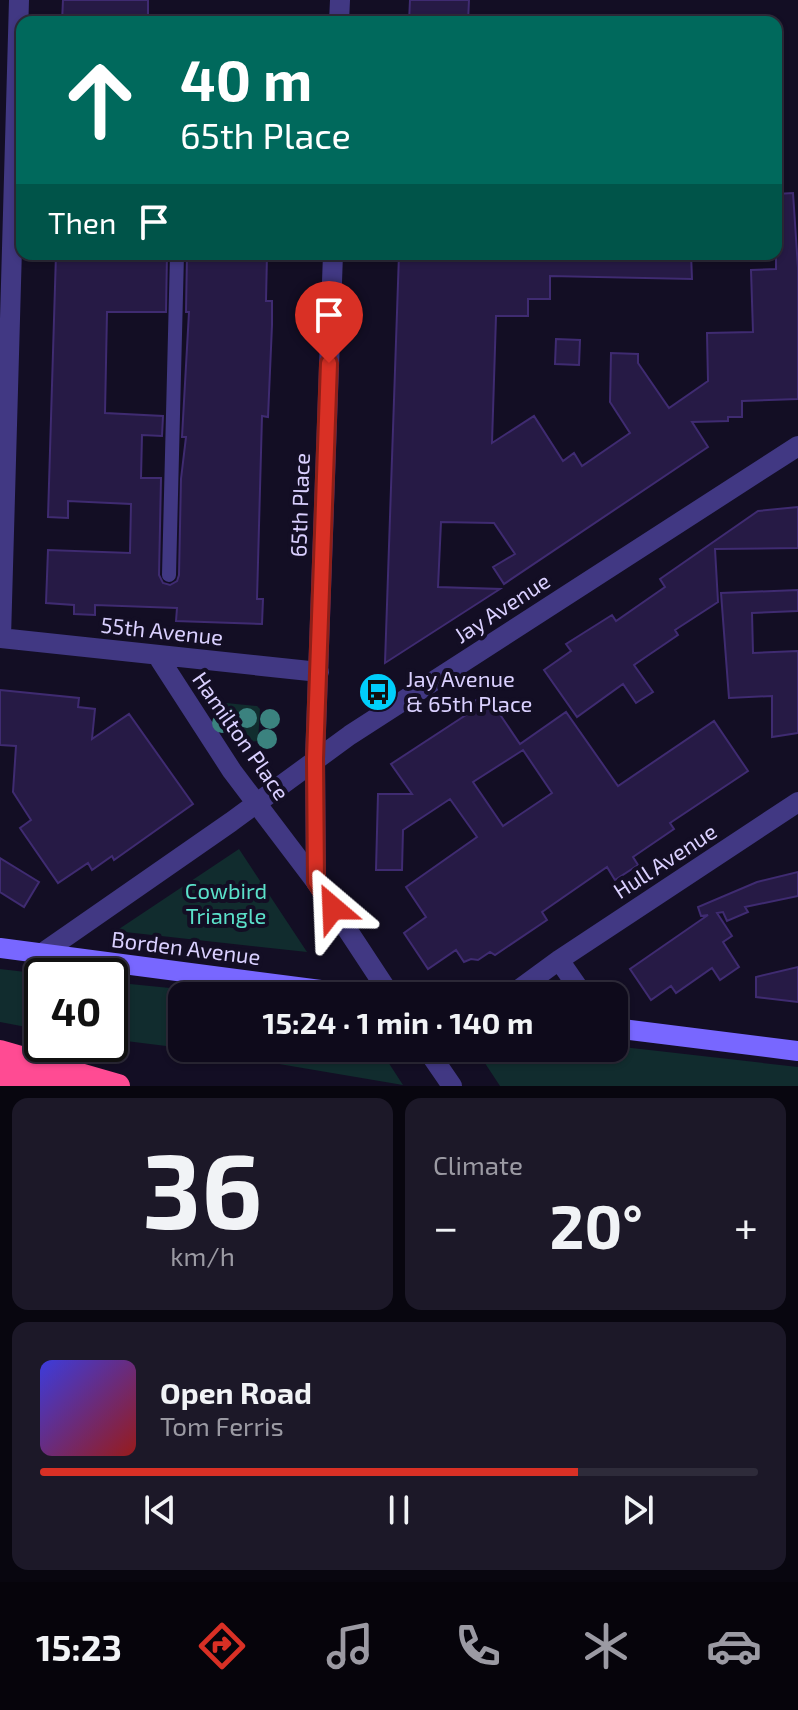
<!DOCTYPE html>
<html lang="en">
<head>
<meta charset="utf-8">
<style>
	:root { --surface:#0e0a1b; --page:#1c1828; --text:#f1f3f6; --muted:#9b9aa3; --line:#2e2b3a; --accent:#d93025 }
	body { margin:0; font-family:"Exo 2",sans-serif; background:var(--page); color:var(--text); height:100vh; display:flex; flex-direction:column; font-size:30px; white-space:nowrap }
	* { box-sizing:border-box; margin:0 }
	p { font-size:26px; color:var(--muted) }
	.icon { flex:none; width:44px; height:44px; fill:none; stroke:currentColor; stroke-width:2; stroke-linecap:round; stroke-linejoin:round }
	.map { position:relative; height:1086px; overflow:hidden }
	.panel { display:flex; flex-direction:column; gap:12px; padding:12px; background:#08060f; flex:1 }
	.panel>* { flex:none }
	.top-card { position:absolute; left:16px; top:16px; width:766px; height:244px; border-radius:16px; box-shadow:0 2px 6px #0004,0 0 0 2px var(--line); background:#00695c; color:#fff; overflow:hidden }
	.speed { position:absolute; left:24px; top:958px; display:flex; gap:16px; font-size:40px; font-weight:700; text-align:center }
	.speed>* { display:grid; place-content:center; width:104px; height:104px; border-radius:50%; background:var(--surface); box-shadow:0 2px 6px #0004,0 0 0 2px var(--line); line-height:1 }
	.speed .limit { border:4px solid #111; border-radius:12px; background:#fff; color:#111 }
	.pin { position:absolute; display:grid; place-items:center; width:68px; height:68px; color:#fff; margin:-82px -34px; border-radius:50% 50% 50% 0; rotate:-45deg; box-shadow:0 0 8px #0007 }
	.pin .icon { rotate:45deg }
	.me { position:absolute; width:88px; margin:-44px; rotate:334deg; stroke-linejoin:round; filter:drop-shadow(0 0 6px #0008) }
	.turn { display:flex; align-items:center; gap:28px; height:168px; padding:0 32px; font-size:36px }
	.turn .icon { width:104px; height:104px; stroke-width:2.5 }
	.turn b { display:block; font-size:56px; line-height:68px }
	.then { display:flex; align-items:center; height:76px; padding:0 32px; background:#0003; gap:16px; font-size:30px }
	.big { font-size:60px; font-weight:700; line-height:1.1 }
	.panel .card { flex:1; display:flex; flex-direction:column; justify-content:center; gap:12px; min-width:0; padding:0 28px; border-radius:16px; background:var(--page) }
	.panel .dial { align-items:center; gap:0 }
	.dial b { font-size:104px; line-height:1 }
	.song { display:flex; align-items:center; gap:24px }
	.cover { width:96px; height:96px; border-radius:12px; background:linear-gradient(135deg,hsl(240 70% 55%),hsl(0 70% 35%)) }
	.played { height:8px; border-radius:4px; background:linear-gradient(90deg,var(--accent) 75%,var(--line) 75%) }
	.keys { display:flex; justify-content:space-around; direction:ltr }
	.heat { display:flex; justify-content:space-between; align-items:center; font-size:44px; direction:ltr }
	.panel .tiles { flex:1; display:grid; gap:12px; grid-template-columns:1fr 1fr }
	.card:last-child { grid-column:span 2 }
	.trip { position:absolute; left:168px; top:982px; width:460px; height:80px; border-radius:16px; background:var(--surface); box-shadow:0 2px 6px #0004,0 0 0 2px var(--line); font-weight:700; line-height:80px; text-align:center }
	.dock { display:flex; height:128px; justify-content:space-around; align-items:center; background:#06040b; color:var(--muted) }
	.dock .icon { width:56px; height:56px }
	.dock .selected { color:var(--accent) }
	.dock b { font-size:36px; color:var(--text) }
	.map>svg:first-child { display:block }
	.green { fill:#112c2e }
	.building { fill:#261a45; stroke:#3f2b71; stroke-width:2; fill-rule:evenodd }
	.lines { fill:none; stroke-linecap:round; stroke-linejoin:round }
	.service { stroke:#413883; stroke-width:14 }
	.minor { stroke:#413883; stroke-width:20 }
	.tertiary { stroke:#413883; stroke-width:20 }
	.secondary { stroke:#7867ff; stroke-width:20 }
	.motorway { stroke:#ff4b93; stroke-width:24 }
	.tree { fill:#3b827f }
	.route-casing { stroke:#8d1f18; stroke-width:20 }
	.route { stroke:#d93025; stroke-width:14 }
	.labels { text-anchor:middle; stroke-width:8; stroke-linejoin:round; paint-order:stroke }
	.street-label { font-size:22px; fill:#dad0ff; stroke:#130e24 }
	.poi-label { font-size:22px; fill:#dad0ff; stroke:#130e24; text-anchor:start }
	.park-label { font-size:22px; fill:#5be1ca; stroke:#130e24 }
</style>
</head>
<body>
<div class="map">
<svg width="798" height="1086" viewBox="0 0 798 1086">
	<rect width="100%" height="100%" fill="#130e24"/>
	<path class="green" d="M226 703 257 706 260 709 258 741 248 742 223 706Z
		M239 849 307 952 116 931Z
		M0 969 60 976H42V1030L0 1022Z
		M110 982 250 996H182V1048L110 1039Z
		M614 1046 798 1067V1086H500L475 1048H614Z
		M184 1048H379L403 1085 197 1050Z"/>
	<path class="building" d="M63 0H148V20L112 19V22H62Z
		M410 0H469L468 22H409Z
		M793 193 798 268V399L742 401V417H728V421L692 422 708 447 504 584 493 567 515 554 494 523 441 522 438 587 500 589 385 663 399 254H691L692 279 550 276V299H528V316H496L492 443 534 416 563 461 574 453 582 466 630 433 610 402 611 353 638 354V363L669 408 708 381 707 333 753 332 751 270 776 269V194Z
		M56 254H167L166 312H107L105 413 163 416 162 436 142 435 141 478H161L159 575 163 583 170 585 177 581 179 575 181 479 186 437H182L189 312H186L187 254H267L266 301H272V325L268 417 262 416 257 599H263L262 624 176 621 177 608 95 605V615L74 614V605L46 603 48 550 130 553 131 504 68 501V518L48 517Z
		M556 339 580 340 579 365 555 364Z
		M798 507V548L715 549 718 602 675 630 678 635 634 665 653 692 636 703 623 684 577 717 544 670 571 651 566 644 612 615 616 621 665 587 660 579 758 511Z
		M798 590V611L752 613 753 653 798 651V733L772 737V696L729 698 721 593Z
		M0 690 79 698 78 707 95 709 92 739 129 714 193 804 114 860 112 856 92 870 88 863 58 883 20 828 31 820 13 792 16 746 0 745Z
		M486 694 520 744 566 712 618 786 714 721 748 771 670 823 674 829 633 857 638 865 615 880 607 867 542 912 547 920 495 955 490 952 478 960 471 959 464 962 456 950 428 969 404 933 426 917 406 887 477 837 450 799 403 830 402 870H376L378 794H412L391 764 472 711 468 705ZM523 750 552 793 503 826 473 782Z
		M0 858 39 882 24 907 0 892Z
		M798 872V896L745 907 748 912 727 921 723 912 717 913 732 936 723 942 739 967 720 980 712 968 676 993 671 986 651 1000 630 969 708 915 701 916 698 907 757 882Z
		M798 967V1002L756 997V977Z"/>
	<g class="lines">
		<path class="service" d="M193 22H255
			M169 575 177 254"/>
		<path class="minor" d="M0 638 319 672
			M1 638 19 0
			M157 655 232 771 316 882
			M41 954 231 822 350 735 798 446
			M559 960 584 996
			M510 996 559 960 798 802"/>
		<path class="tertiary" d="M339 22 340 0
			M333 254 315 759 316 882 391 996
			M426 1048 452 1086"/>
		<path class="secondary" d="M0 948 367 996
			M614 1028 798 1051"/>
		<path class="motorway" d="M0 1052 118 1086
			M0 1076 66 1084"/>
	</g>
	<g class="tree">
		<circle cx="247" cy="718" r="10"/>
		<circle cx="270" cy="719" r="10"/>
		<circle cx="222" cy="723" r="10"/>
		<circle cx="267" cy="739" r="10"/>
	</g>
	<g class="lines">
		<defs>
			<path id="route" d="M329 363 315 759 316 882 333 908"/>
		</defs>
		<use href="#route" class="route-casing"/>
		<use href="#route" class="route"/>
	</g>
	<defs>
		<symbol id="bus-disc" viewBox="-11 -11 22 22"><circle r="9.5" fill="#00cefb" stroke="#130e24"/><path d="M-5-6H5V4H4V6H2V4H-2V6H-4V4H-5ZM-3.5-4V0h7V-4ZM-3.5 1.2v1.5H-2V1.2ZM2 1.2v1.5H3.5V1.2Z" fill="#111"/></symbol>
	</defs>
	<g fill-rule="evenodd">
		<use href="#bus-disc" x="356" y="670" width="44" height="44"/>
	</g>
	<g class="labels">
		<g class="street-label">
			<text transform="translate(300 505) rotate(-88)" y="8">65th Place</text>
			<text transform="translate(502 608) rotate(-33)" y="8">Jay Avenue</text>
			<text transform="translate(162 631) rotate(6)" y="8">55th Avenue</text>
			<text transform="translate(241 736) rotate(55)" y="8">Hamilton Place</text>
			<text transform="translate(665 861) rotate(-33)" y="8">Hull Avenue</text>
			<text transform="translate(186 948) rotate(7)" y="8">Borden Avenue</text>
		</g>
		<g class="poi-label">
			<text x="406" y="687">Jay Avenue<tspan x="406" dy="25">&amp; 65th Place</tspan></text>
		</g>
		<g class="park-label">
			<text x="226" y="899">Cowbird<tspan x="226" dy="25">Triangle</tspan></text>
		</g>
	</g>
</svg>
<div class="speed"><div class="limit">40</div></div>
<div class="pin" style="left:329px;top:363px;background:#d93025"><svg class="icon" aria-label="arrive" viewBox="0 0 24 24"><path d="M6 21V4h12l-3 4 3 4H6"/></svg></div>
<svg class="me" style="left:333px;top:908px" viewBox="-20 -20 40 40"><path d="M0-17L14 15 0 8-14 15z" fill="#d93025" stroke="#fff" stroke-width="4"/></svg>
<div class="trip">15:24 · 1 min · 140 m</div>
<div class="top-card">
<div class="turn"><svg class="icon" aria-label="ahead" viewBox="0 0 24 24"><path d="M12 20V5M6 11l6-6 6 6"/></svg><div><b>40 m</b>65th Place</div></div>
<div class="then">Then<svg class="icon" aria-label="arrive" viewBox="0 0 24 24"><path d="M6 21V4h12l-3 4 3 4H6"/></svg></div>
</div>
</div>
<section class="panel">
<div class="tiles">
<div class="card dial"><b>36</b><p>km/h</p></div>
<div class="card"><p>Climate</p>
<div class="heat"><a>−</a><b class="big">20°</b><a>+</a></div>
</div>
<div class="card">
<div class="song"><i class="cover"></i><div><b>Open Road</b><p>Tom Ferris</p></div></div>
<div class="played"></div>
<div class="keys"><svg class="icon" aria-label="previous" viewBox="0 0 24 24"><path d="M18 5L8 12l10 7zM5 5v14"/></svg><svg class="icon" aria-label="pause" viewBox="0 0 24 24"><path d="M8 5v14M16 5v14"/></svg><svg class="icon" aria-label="next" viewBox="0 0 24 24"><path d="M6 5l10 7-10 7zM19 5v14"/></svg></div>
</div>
</div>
</section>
<nav class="dock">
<b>15:23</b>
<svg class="icon selected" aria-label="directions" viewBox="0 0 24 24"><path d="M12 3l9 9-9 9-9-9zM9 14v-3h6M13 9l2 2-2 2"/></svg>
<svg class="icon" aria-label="music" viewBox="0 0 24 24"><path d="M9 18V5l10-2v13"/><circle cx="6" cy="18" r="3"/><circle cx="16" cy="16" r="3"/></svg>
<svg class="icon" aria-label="phone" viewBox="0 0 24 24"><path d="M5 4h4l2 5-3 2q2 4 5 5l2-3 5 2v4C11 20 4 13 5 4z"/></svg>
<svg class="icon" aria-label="climate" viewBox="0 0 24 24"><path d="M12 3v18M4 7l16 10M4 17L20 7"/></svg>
<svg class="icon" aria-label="car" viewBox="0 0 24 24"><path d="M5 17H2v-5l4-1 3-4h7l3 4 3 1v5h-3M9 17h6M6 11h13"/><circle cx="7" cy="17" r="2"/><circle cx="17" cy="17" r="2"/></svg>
</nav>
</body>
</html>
